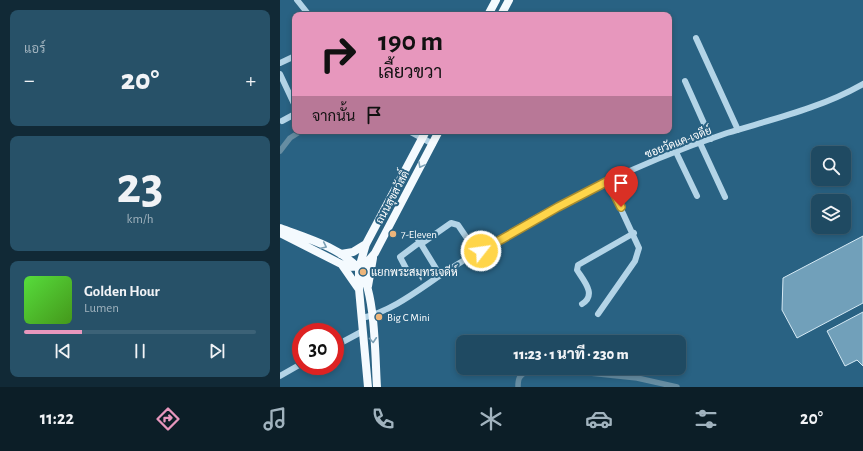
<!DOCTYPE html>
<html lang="th">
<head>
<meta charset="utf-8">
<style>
	:root { --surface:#1f4a62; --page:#275168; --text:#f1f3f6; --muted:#a1b3be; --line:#3c6277; --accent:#e797bd }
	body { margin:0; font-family:"Alegreya Sans",Sarabun,sans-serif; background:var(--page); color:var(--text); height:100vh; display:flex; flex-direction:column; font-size:15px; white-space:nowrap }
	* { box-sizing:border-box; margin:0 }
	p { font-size:13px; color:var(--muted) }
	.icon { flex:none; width:22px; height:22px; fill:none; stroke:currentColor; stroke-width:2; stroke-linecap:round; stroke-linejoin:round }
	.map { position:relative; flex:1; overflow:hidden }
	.side { display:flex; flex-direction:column; gap:10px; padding:10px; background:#112936; width:280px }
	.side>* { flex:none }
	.top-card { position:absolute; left:12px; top:12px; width:380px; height:122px; border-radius:8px; box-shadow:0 2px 6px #0003,0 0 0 1px var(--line); background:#e797bd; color:#111; overflow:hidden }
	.fabs { position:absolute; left:531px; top:146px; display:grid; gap:8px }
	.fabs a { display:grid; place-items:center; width:40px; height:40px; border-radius:8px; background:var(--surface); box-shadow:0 2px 6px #0003,0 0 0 1px var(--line); font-size:20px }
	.speed { position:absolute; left:12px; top:323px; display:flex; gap:8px; font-size:20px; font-weight:700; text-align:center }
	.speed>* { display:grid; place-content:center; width:52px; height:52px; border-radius:50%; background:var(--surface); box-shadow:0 2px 6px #0003,0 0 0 1px var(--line); line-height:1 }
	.speed .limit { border:6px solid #d22; background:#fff; color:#111 }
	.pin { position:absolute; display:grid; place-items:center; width:34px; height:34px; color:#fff; margin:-41px -17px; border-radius:50% 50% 50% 0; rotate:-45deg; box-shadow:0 0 4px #0007 }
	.pin .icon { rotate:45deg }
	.me { position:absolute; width:44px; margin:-22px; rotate:60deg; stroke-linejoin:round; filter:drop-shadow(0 0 3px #0008) }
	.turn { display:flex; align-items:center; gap:14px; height:84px; padding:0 20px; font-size:18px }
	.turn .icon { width:52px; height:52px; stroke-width:2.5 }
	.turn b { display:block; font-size:28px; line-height:34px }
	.then { display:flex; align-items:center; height:38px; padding:0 20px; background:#0003; gap:8px; font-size:15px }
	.big { font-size:30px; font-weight:800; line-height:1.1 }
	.side .widget { flex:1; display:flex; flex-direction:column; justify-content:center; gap:6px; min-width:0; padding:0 14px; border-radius:8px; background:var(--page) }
	.side .dial { align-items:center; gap:0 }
	.dial b { font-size:52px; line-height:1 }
	.song { display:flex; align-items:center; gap:12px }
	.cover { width:48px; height:48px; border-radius:6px; background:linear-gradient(135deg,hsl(110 70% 55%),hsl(100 70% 35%)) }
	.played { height:4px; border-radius:2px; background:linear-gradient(90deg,var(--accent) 25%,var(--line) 25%) }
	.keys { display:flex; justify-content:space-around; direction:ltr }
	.heat { display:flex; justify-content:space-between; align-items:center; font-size:22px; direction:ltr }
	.trip { position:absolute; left:176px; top:335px; width:230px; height:40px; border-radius:8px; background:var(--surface); box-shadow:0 2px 6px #0003,0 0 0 1px var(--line); font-weight:800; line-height:40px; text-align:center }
	.tab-bar { display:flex; height:64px; justify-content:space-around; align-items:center; background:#0c1e27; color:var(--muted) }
	.tab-bar .icon { width:28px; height:28px }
	.tab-bar .current { color:var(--accent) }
	.tab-bar b { font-size:18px; color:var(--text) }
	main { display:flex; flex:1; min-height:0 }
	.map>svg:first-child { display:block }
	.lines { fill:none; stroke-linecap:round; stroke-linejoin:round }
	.canal { stroke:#668da2; stroke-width:5.5 }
	.building { fill:#71a0ba; stroke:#d6eaf5 }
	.minor { stroke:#b3d4e7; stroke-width:6 }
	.major { stroke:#f4fafe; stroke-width:8 }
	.oneway { stroke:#7a9fb4 }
	.route-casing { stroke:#a68a30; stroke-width:10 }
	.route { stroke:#ffd54a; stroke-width:7 }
	.poi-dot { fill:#edb57a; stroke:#296283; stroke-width:1.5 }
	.labels { text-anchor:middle; stroke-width:4; stroke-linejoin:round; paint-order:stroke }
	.street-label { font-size:11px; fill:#fff; stroke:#296283 }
	.poi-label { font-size:11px; fill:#fff; stroke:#296283; text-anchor:start }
</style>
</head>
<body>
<main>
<section class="side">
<div class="widget"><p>แอร์</p>
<div class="heat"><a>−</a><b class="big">20°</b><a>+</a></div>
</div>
<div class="widget dial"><b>23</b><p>km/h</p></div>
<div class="widget">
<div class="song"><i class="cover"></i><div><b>Golden Hour</b><p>Lumen</p></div></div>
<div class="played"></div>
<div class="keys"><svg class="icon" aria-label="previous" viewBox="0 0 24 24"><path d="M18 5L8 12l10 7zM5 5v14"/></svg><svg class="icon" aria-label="pause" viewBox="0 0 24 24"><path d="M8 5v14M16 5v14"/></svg><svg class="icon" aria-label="next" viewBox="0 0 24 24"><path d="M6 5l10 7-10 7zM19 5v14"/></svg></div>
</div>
</section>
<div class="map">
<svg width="583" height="387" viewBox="0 0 583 387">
	<rect width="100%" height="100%" fill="#296283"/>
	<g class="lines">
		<path class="canal" d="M0 151 10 138 21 131
			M238 387C238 379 239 375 247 372H300L357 378 397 387"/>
	</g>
	<path class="building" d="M583 236V303L517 338 502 310 503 278Z
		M583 312V366L577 360 565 366 547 331Z"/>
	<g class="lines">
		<path class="minor" d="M17 0 29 15
			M416 38 458 130
			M0 63 15 56
			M0 74 15 106
			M405 81 431 139
			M2 121 15 114
			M129 131 153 144
			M420 143 445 197
			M396 152 417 196
			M134 233 141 244
			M129 274 120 257 140 242
			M160 275 141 244 171 223 178 225 197 253
			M302 304C317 295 304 281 297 270L298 265 354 233
			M318 314 355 261 359 248 328 181
			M82 318C116 310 144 285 173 267 219 239 265 211 313 188 356 167 402 148 447 133 493 119 541 108 583 84
			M55 346 83 331
			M0 376 21 364"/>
		<path class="major" d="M208 15 216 0
			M221 15 229 0
			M0 228C26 238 59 247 78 268 96 287 95 360 97 387
			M0 233 61 264 69 267 84 266 95 253 159 131
			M61 254 73 252 86 244
			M62 265 78 288
			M88 286 93 258
			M88 387 79 289V268L86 244 146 131"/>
	</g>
	<defs><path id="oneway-chevron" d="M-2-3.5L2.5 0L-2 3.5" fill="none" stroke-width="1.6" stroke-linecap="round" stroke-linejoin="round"/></defs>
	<g class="oneway">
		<use href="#oneway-chevron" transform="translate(141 165) rotate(118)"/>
		<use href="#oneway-chevron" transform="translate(44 246) rotate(25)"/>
		<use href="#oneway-chevron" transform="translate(93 340) rotate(86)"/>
	</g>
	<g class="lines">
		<defs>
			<path id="route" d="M201 251 278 207 328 181 341 207"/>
		</defs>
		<use href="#route" class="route-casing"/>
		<use href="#route" class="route"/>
	</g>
	<g class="poi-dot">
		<circle cx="113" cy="234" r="4"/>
		<circle cx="83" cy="272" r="4"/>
		<circle cx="99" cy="317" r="4"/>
	</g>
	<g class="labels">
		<g class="street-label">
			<text transform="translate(398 142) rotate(-21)" y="4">ซอยวัดแค-เจดีย์</text>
			<text transform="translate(112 197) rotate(-62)" y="4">ถนนสุขสวัสดิ์</text>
		</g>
		<g class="poi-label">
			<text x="121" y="238">7-Eleven</text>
			<text x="91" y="276">แยกพระสมุทรเจดีห์</text>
			<text x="107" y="321">Big C Mini</text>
		</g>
	</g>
</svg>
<div class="fabs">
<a><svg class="icon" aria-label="search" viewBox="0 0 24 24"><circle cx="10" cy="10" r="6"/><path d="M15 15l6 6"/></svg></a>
<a><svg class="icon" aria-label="layers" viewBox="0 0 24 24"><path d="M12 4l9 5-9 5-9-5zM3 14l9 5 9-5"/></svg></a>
</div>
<div class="speed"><div class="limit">30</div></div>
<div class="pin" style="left:341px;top:207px;background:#d93025"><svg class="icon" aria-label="arrive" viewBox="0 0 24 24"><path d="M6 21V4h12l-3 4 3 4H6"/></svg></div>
<svg class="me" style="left:201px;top:251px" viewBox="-20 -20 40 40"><circle r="17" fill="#ffd54a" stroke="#fff" stroke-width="3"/><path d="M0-11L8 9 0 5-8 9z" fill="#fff"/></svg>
<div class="trip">11:23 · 1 นาที · 230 m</div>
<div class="top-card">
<div class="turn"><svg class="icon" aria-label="right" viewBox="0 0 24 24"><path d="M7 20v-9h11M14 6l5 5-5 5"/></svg><div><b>190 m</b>เลี้ยวขวา</div></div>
<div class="then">จากนั้น<svg class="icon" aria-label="arrive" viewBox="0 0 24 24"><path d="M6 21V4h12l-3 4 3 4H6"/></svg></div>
</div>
</div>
</main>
<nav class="tab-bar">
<b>11:22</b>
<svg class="icon current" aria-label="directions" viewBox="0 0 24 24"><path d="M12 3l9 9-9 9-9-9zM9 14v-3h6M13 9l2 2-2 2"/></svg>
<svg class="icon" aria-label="music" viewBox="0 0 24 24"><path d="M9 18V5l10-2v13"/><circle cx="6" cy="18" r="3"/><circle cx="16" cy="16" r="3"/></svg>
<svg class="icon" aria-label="phone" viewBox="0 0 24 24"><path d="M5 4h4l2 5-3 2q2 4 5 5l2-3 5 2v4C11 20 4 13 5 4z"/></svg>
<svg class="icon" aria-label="climate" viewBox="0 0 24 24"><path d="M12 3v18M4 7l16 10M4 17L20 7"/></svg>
<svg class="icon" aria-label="car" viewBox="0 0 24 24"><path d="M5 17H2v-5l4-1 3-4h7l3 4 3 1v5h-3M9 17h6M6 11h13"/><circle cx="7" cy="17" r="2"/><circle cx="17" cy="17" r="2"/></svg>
<svg class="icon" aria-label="filters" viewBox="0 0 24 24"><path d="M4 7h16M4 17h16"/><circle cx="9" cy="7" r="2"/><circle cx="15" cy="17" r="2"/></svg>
<b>20°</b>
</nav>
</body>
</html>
